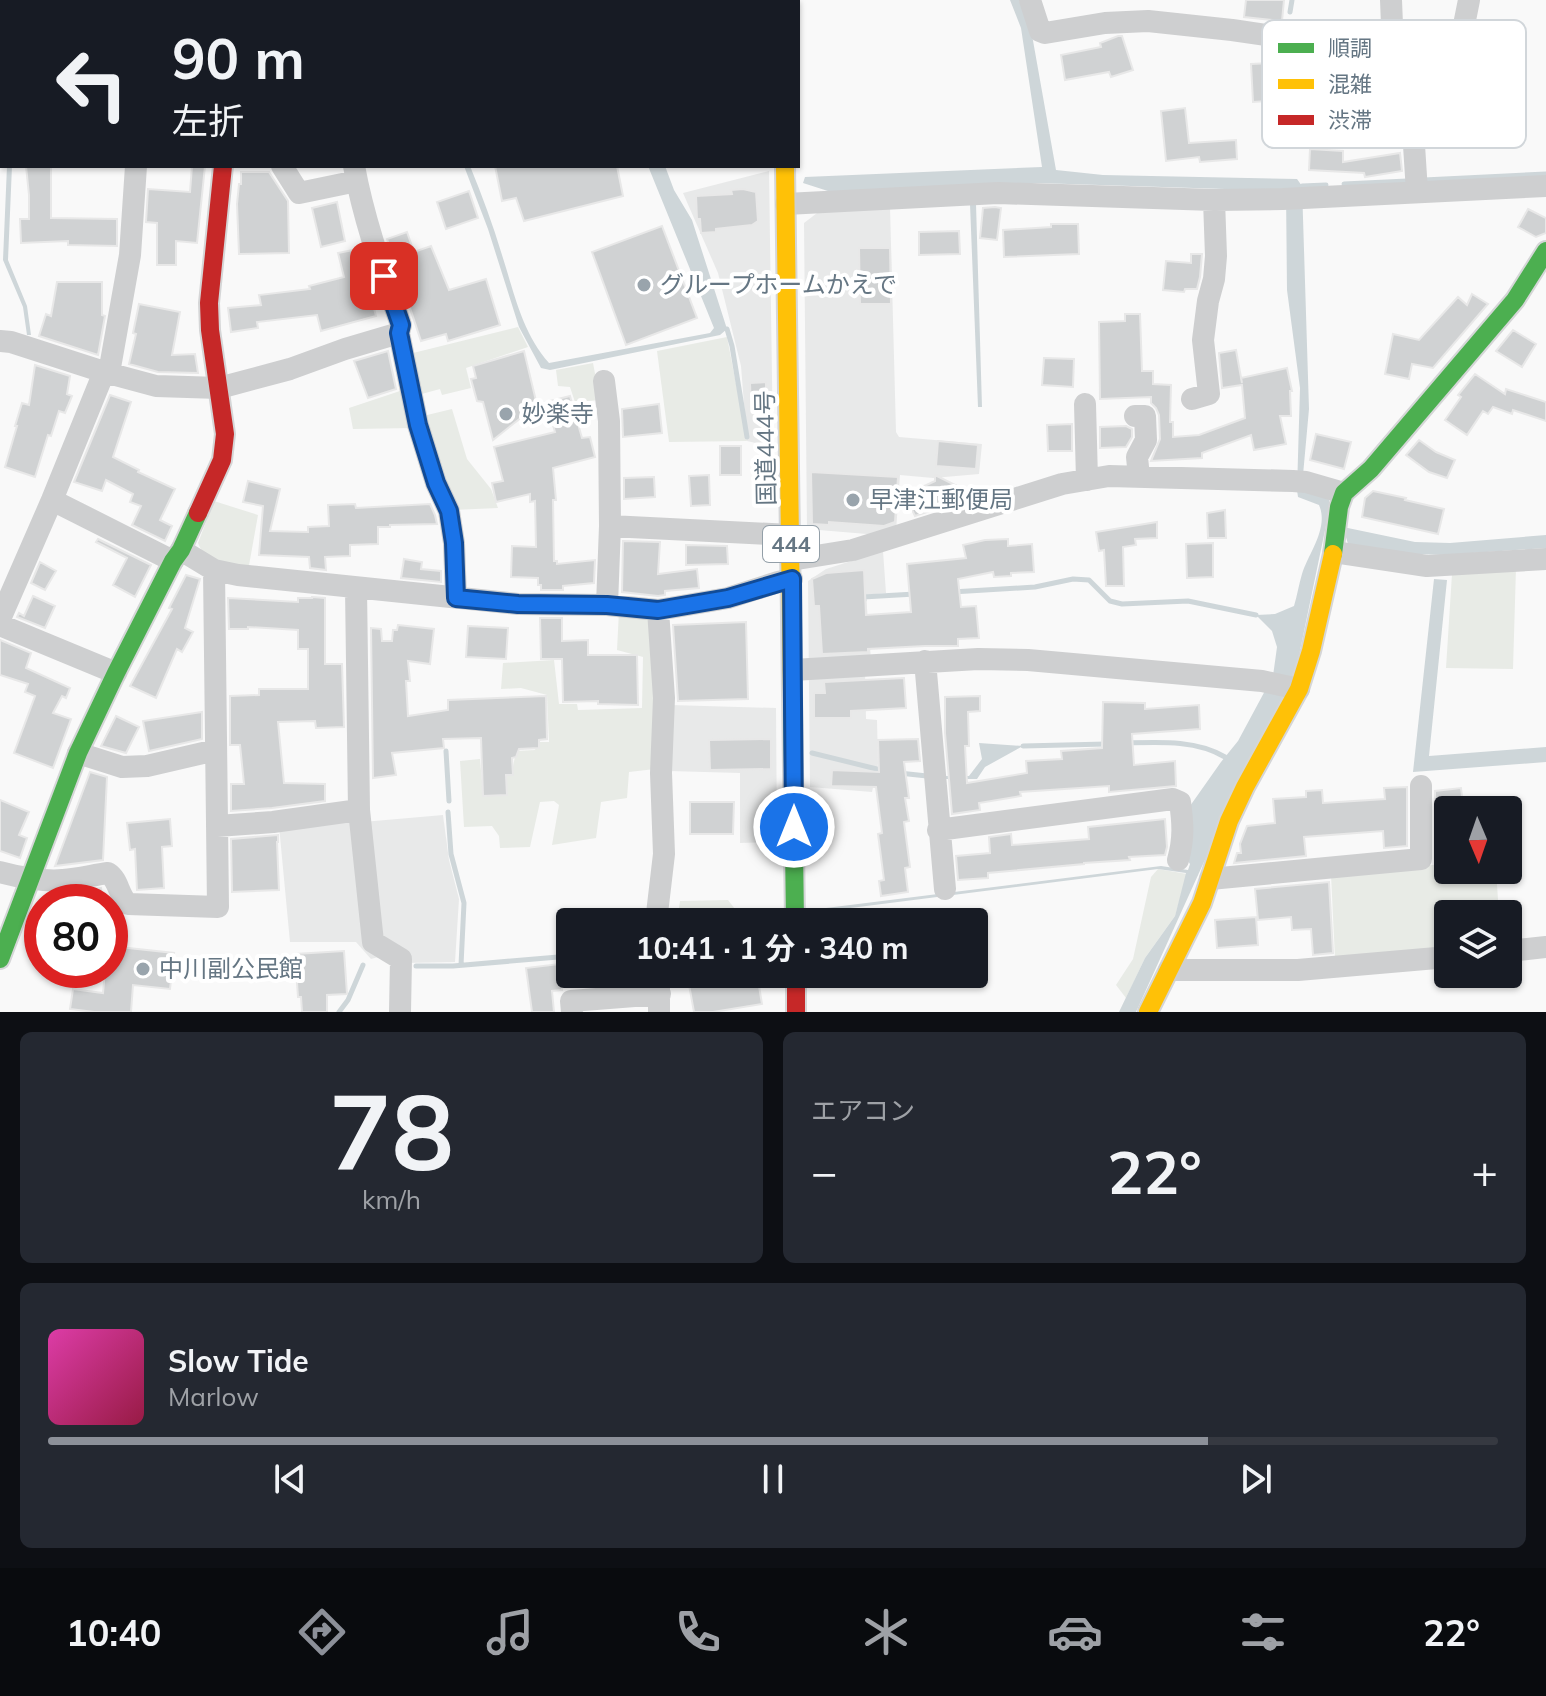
<!DOCTYPE html>
<html lang="ja">
<head>
<meta charset="utf-8">
<style>
	:root { --surface:#171b24; --page:#242831; --text:#f1f3f6; --muted:#9ea1a6; --line:#363941; --accent:#8c9099 }
	body { margin:0; font-family:Mulish,"Noto Sans JP",sans-serif; background:var(--page); color:var(--text); height:100vh; display:flex; flex-direction:column; font-size:30px; white-space:nowrap }
	* { box-sizing:border-box; margin:0 }
	p { font-size:26px; color:var(--muted) }
	.icon { flex:none; width:44px; height:44px; fill:none; stroke:currentColor; stroke-width:2; stroke-linecap:round; stroke-linejoin:round }
	.map { position:relative; height:1012px; overflow:hidden }
	.details { display:flex; flex-direction:column; gap:20px; padding:20px; background:#0d0f14; flex:1 }
	.details>* { flex:none }
	.hud { position:absolute; left:0px; top:0px; width:800px; height:168px; box-shadow:0 2px 6px #0004; background:#171b24; color:var(--text); overflow:hidden }
	.needle { width:52px; rotate:178deg }
	.tools { position:absolute; left:1434px; top:796px; display:grid; gap:16px }
	.tools a { display:grid; place-items:center; width:88px; height:88px; border-radius:8px; background:var(--surface); box-shadow:0 2px 6px #0004; font-size:40px }
	.speed { position:absolute; left:24px; top:884px; display:flex; gap:16px; font-size:40px; font-weight:700; text-align:center }
	.speed>* { display:grid; place-content:center; width:104px; height:104px; border-radius:50%; background:var(--surface); box-shadow:0 2px 6px #0004; line-height:1 }
	.speed .limit { border:12px solid #d22; background:#fff; color:#111 }
	.pin { position:absolute; display:grid; place-items:center; width:68px; height:68px; color:#fff; margin:-34px; border-radius:16px; box-shadow:0 4px 12px #0006 }
	.me { position:absolute; width:88px; margin:-44px; rotate:0deg; stroke-linejoin:round; filter:drop-shadow(0 0 6px #0008) }
	.turn { display:flex; align-items:center; gap:28px; height:168px; padding:0 40px; font-size:36px }
	.turn .icon { width:104px; height:104px; stroke-width:2.5 }
	.turn b { display:block; font-size:56px; line-height:68px }
	.big { font-size:60px; font-weight:700; line-height:1.1 }
	.details .widget { flex:1; display:flex; flex-direction:column; justify-content:center; gap:12px; min-width:0; padding:0 28px; border-radius:12px; background:var(--page) }
	.details .dial { align-items:center; gap:0 }
	.dial b { font-size:104px; line-height:1 }
	.song { display:flex; align-items:center; gap:24px }
	.cover { width:96px; height:96px; border-radius:12px; background:linear-gradient(135deg,hsl(320 70% 55%),hsl(340 70% 35%)) }
	.played { height:8px; border-radius:4px; background:linear-gradient(90deg,var(--accent) 80%,var(--line) 80%) }
	.keys { display:flex; justify-content:space-around; direction:ltr }
	.heat { display:flex; justify-content:space-between; align-items:center; font-size:44px; direction:ltr }
	.details .tiles { flex:1; display:grid; gap:20px; grid-template-columns:1fr 1fr }
	.widget:last-child { grid-column:span 2 }
	.trip { position:absolute; left:556px; top:908px; width:432px; height:80px; border-radius:8px; background:var(--surface); box-shadow:0 2px 6px #0004; font-weight:700; line-height:80px; text-align:center }
	.tab-bar { display:flex; height:128px; justify-content:space-around; align-items:center; background:#090b0e; color:var(--muted) }
	.tab-bar .icon { width:56px; height:56px }
	.tab-bar .current { color:var(--accent) }
	.tab-bar b { font-size:36px; color:var(--text) }
	.map>svg:first-child { display:block }
	.built { fill:#e8e9e9 }
	.green { fill:#e8ebe6 }
	.water { fill:#ced6d9 }
	.lines { fill:none; stroke-linecap:round; stroke-linejoin:round }
	.stream { stroke:#ced6d9; stroke-width:5 }
	.building { fill:#d0d2d3; stroke:#e8e8e8; stroke-width:2 }
	.fast-casing { stroke:#d5d6d7; stroke-width:22 }
	.slow-casing { stroke:#d5d6d7; stroke-width:22 }
	.jam-casing { stroke:#d5d6d7; stroke-width:22 }
	.street { stroke:#cecfd0; stroke-width:22 }
	.fast { stroke:#4caf50; stroke-width:18 }
	.slow { stroke:#ffc107; stroke-width:18 }
	.jam { stroke:#c62828; stroke-width:18 }
	.route-casing { stroke:#114b97; stroke-width:20 }
	.route { stroke:#1a73e8; stroke-width:14 }
	.poi-dot { fill:#99a4ac; stroke:#fff; stroke-width:3 }
	.labels { text-anchor:middle; stroke-width:8; stroke-linejoin:round; paint-order:stroke }
	.shield { fill:#fff; stroke:#939fa8; stroke-width:2 }
	.shield-label { font-size:22px; font-weight:bold; fill:#657683 }
	.poi-label { font-size:24px; fill:#657683; stroke:#fff; text-anchor:start }
	.street-label { font-size:24px; fill:#657683; stroke:#fff }
	.key { fill:#fff; stroke:#d1d6da; stroke-width:2 }
	.key-label { font-size:22px; fill:#657683 }
</style>
</head>
<body>
<div class="map">
<svg width="1546" height="1012" viewBox="0 0 1546 1012">
	<rect width="100%" height="100%" fill="#f9f9f9"/>
	<path class="built" d="M769 171 773 447 747 441 741 366 718 273 683 193Z
		M890 207 896 432 899 437 982 444 979 474 933 478 900 475 896 531 879 535 807 529 804 223 821 210Z
		M883 551 886 593 866 595 871 660 865 669 866 719 877 720 878 764 872 792 810 787 808 581 826 569Z
		M671 705 776 708 777 842 740 843V773L669 771Z
		M443 815 449 860 459 899 455 962 404 963 382 956 371 959 356 942H290L279 826 349 817 363 822Z"/>
	<path class="green" d="M518 327 528 347 466 368 471 388 442 395 440 389 418 395 409 354Z
		M727 337 747 441 669 442 657 351Z
		M593 363 600 400 575 402 570 387 558 386 556 370Z
		M406 389 413 428 353 429 349 408Z
		M452 409 467 459 491 489 498 508 453 510 423 416Z
		M214 501 258 515 248 571 204 556 198 543Z
		M1516 568 1513 669 1446 668 1452 574Z
		M619 611 641 613 655 624V769L629 772 627 798 601 802 596 838 552 845 559 805 554 801 540 802 530 847 500 848 499 836 492 826 464 827 460 761 480 759 483 793 505 775 512 772 516 751 535 750 538 742H549L547 695 521 688 501 689 503 663 554 660 559 704H577L578 710 642 708 643 657 617 650Z
		M1448 864V870H1496L1499 914H1448V952L1335 958 1331 875 1386 868Z
		M1158 869 1187 874 1175 916 1145 958 1126 998 1116 985 1133 959 1151 877Z
		M728 900 745 922 777 918V922H677L680 901Z"/>
	<path class="water" d="M1010 0H1019L1032 35 1056 170 1103 175 1297 179 1302 186 1309 409 1303 475 1329 500V511L1296 670 1213 842 1136 1012H1119L1145 958 1175 916 1186 873 1158 869 811 913 810 910 1161 866 1188 870 1190 864 1186 858 1190 806 1221 762 1238 741 1273 676 1277 647 1272 631 1256 615 1275 614 1294 606C1297 596 1299 584 1302 574 1309 552 1329 528 1319 505L1298 497 1297 490 1300 388 1287 290 1286 191 1037 183 831 192 803 183 805 177 1042 167 1021 28Z
		M7 166H12L8 260 27 306 31 335H27L23 307 3 260Z
		M464 166H470C482 195 493 225 502 255 514 292 522 333 549 363L710 333 714 328 648 166H665L674 190 692 220 727 329 720 335 550 370 541 368 519 327 488 229Z
		M970 204H976L982 407H978Z
		M1343 527 1415 542 1450 543 1546 535V548L1444 555 1416 554 1348 544Z
		M1434 579 1447 580 1429 756 1546 747V762L1413 772Z
		M979 743 1023 746 985 767 977 779H941V776H969L982 759Z"/>
	<g class="lines">
		<path class="stream" d="M300 0V2
			M1290 12 1292 0
			M1424 180 1546 174
			M1344 184 1407 181
			M1302 186 1326 185
			M727 329 732 346 747 437
			M952 592 1035 587 1073 579 1089 580 1110 601 1122 604 1188 601 1256 615
			M864 600 863 597 915 594
			M1128 743C1160 742 1197 740 1225 757
			M1023 746 1106 744
			M446 751 449 801
			M812 753 885 771
			M899 773 927 776
			M448 812 451 854 464 903 461 965
			M416 966H453L570 956
			M339 1012 348 1000 363 965"/>
	</g>
	<path class="building" d="M1246 0H1284L1282 21 1244 17Z
		M1118 36H1122L1133 70 1111 77 1109 72 1065 80 1061 55 1101 47 1100 43Z
		M1296 62 1298 99 1253 102 1251 64Z
		M1185 108 1189 143 1236 140 1237 159 1200 162 1199 157 1166 161 1161 111Z
		M1310 149 1343 151V162L1400 153 1402 171 1365 177 1364 173 1309 170Z
		M26 166H51V218L117 219V246L68 245V241L21 243 20 219H29V195Z
		M192 166H205L197 243 176 241V265H157V223L146 222 148 189 190 192Z
		M495 166H617L623 196 524 221 516 198 502 201Z
		M241 172H269L288 201 289 253 239 254 237 204 239 184H241Z
		M743 189 756 192 758 221 752 225 716 229V232L701 233 700 219H697L696 196 732 194 731 190Z
		M469 191 478 218 446 229 437 202Z
		M337 202 345 241 321 247 312 208Z
		M995 207 1001 208 997 240 980 238 983 208Z
		M1528 209 1546 218V233L1536 237 1518 227Z
		M1051 224H1078L1079 254 1004 257 1003 230 1051 227Z
		M662 226 697 318 626 345 592 252Z
		M959 231 960 254 919 255V232Z
		M407 232 414 252 431 246 449 290 486 279 500 325 448 341 446 334 421 341 387 239Z
		M859 248H890L891 304H860Z
		M358 249 376 316 321 331 317 315 257 322 258 328 231 332 228 308 261 305 259 295 310 289 309 286 344 277 338 253Z
		M1191 254H1202L1200 277 1197 289H1185L1184 292 1163 290 1166 261 1191 263Z
		M57 282H102V315L105 316 98 355 39 336 46 314 51 316Z
		M1472 294 1488 304 1433 368 1412 364 1409 379 1385 374 1393 334 1419 340 1458 297 1467 305Z
		M139 304 180 312 172 355 195 354 198 373 158 372 129 364 136 334 133 333Z
		M1125 314H1140L1142 371H1153V384L1171 385 1170 422H1173V437L1199 435 1245 418 1242 385 1222 388 1219 353 1236 350 1242 383 1241 378 1287 368 1292 391H1290L1291 416H1280L1286 444 1254 450 1251 435 1202 453V458L1151 461 1160 439 1159 415 1156 408 1151 403V397L1100 399 1099 322 1125 321Z
		M1513 330 1536 344 1522 367 1496 351Z
		M388 351 396 389 368 398 354 361Z
		M524 351 537 405 493 440 483 402 477 401 471 379 476 378 473 366Z
		M1044 358 1074 359 1073 387 1042 385Z
		M35 365 70 376 67 394 72 396 65 413 59 411 51 436 48 435 35 477 5 467 17 426H15L22 403 29 405Z
		M1475 374 1505 394 1506 389 1546 402V421L1513 410 1512 414 1493 407 1488 414 1483 411 1467 435 1445 420 1461 397 1458 395Z
		M766 382V410L751 411 750 383Z
		M110 395 131 402 113 457 139 470 138 472 175 489 160 520 172 526 165 541 132 525 141 506 130 502 133 494 106 480 102 491 74 482Z
		M570 396 582 438 590 437 595 457 553 468 556 500H553L554 561H557V564L595 560 594 583 563 586V590H541V585H538V578L511 577 512 546 536 547 535 501 530 502V494L496 502 492 483 503 481 494 447 555 432 546 402Z
		M659 404 662 433 623 437 622 409Z
		M1072 424V451H1048L1047 425Z
		M1126 426 1132 429V437L1126 447 1100 448V427Z
		M1316 434 1351 442 1344 469 1310 460Z
		M1419 440 1436 452 1455 460 1447 478 1429 472 1406 455Z
		M938 441 978 445 976 469 936 466Z
		M720 446H741V475H720Z
		M811 472 898 477 895 522 884 526 829 522V525L812 524Z
		M709 475 710 505 691 506 689 476Z
		M935 475 965 490 960 501 915 516 905 495 935 481Z
		M654 477 655 497 624 499V478Z
		M248 481 280 489 270 531 308 532V527L329 526 328 505 355 504 356 508 430 504 435 515 437 524 390 525V527H378V544L350 545V556L325 557 326 570 310 568 309 557 259 555 263 506 243 502Z
		M1373 491 1406 498 1405 500 1444 509 1438 534 1362 517 1365 498Z
		M1225 510 1226 538H1208L1207 513Z
		M1157 522V538L1135 539 1136 545 1123 547 1124 586H1106L1104 550 1099 551 1096 532Z
		M98 539 151 565 135 597 113 585 127 558 96 542Z
		M1008 539V546L1032 544 1034 572 1011 573V576L994 577 993 572 958 579 961 607 976 606 979 638 958 639V646H925L868 649V652L822 654 819 606H814L812 579 826 573 864 570 866 615 911 612 907 564 966 558 963 545 985 540Z
		M623 541 660 542 658 574 697 569 699 588 665 591V595L658 596 622 592Z
		M1213 543V577L1187 578 1186 544Z
		M686 545 727 546 728 564 686 565Z
		M404 559 422 562 421 569 441 571V582L401 578Z
		M40 562 56 571 45 590 31 583Z
		M186 575 200 579 185 628 193 632 182 652 177 649 156 698 130 686 172 609 169 608Z
		M33 596 55 606 45 628 17 617 19 613 24 616Z
		M312 597 325 598V664H342L344 727 316 728 315 721 278 722 284 783 325 784V801L272 808 231 811V784H244L240 745H230V696L259 695V689H308V649H298V630L248 627V629H229L228 598 298 602V598H312Z
		M540 618H562V641L588 640V655H637L638 705 598 704V701L563 702 562 659H541Z
		M746 622 748 699 678 701 673 625Z
		M398 625 434 629 430 664 408 661 410 681H406L408 716 448 710V700L546 696 547 739 539 740V748L519 749 516 757 512 758 513 775H506L507 795 483 796 481 738 443 739 444 748 392 753 396 775 373 778 371 628 381 629 382 641H392L393 630H397Z
		M468 626 508 628 506 659 466 657Z
		M0 640 31 653 26 668 70 688 66 698 62 696 53 713 71 719 53 768 14 753 35 696 25 692 28 684 0 675Z
		M904 678 906 708 851 711V718H814V693H825L824 682Z
		M980 696V711L968 712 969 746H965L967 783 1027 773 1026 761 1062 759 1061 751 1102 748 1103 702 1145 703V709L1199 705 1200 729 1132 734 1134 765 1175 761 1176 786 1109 792V786L1020 792 1021 796 979 803 980 810 952 814 945 733V697Z
		M202 712V739L149 751 143 721Z
		M116 716 139 727 126 753 101 746Z
		M771 739V769L710 770 709 740Z
		M918 739 920 761 904 762 909 798H905L909 821 904 822 910 867 905 868 908 892 881 896 879 881 884 880 878 834 882 833 876 787 831 786 832 770 879 772 878 740Z
		M90 772 107 777 103 860 55 866Z
		M1407 787V846L1384 848 1383 831 1304 837 1306 856 1234 863 1237 853H1241L1240 844 1247 826 1275 823 1273 799 1306 797V791L1322 790 1323 803 1385 799 1384 788Z
		M1461 788 1463 805 1448 806V856L1435 857V791Z
		M0 800 29 812 19 835 27 838 20 858 0 851Z
		M690 802H734L733 834H690Z
		M170 819 172 846 162 847 164 888 137 890 135 849 130 850 127 823Z
		M1165 819 1167 847 1165 855 1129 857 1130 860 1084 863V864L988 873V878L958 880 956 856 990 853 989 837 1011 834 1012 845 1089 839 1088 827Z
		M278 835V842H277L279 890 232 892 231 839Z
		M1329 882 1333 953 1313 955 1311 929 1292 930 1291 917 1258 920 1255 889Z
		M101 888 102 902H69L68 894Z
		M1256 917 1258 945 1217 948 1215 920Z
		M110 946 174 953 170 989 133 985 131 1012H94L70 1009 73 989 103 993 105 970H110Z
		M344 951 347 994 327 995V1012H302L301 997H298L295 954Z
		M559 964 562 990 552 991 554 1012H532L526 968Z
		M687 974H757L762 1004 713 1012H694Z"/>
	<g class="lines">
		<defs>
			<path id="fast" d="M1333 554 1339 507 1344 493 1371 469 1515 300 1546 251
				M792 693 795 922
				M0 959 78 753 116 673 173 561 181 550 198 513"/>
			<path id="slow" d="M785 166 792 693
				M1148 1012 1202 903 1229 821 1245 787 1299 689 1311 651 1333 554"/>
			<path id="jam" d="M783 0V2
				M198 513 222 460 225 434 210 330 209 303 223 166
				M796 974V1012"/>
		</defs>
		<use href="#fast" class="fast-casing"/>
		<use href="#slow" class="slow-casing"/>
		<use href="#jam" class="jam-casing"/>
		<path class="street" d="M165 0 166 2
			M1030 0 1040 31 1045 33 1105 23 1148 21 1232 30 1354 48 1406 49 1440 46 1456 37 1464 25 1469 0
			M1391 0 1393 49
			M70 2 92 0
			M0 26 2 27
			M1406 49 1409 67 1417 192
			M0 132H2
			M282 166 299 193 357 181
			M354 166C364 221 383 273 401 325L399 333 418 425 436 483 449 511 454 543 456 598
			M786 204 998 193 1214 200 1283 199 1546 186
			M0 341 11 342 104 372 156 386 219 388 290 369 345 349 399 333
			M109 373 130 255 136 166
			M604 381 609 421 610 526
			M1192 399 1209 394 1203 340 1208 301 1214 279 1216 256 1214 200
			M1085 404 1087 480
			M1135 416H1145L1146 440 1137 457 1139 477
			M52 500 173 561
			M181 550 214 570 238 575 518 604 607 605 658 610 728 598 778 582 792 579
			M1334 552 1427 566 1546 559
			M791 560 853 550 1062 484 1109 476 1293 481 1306 482 1344 493
			M607 605 610 526 791 535
			M0 619 52 500 104 372
			M0 625 116 673
			M925 661 945 889
			M793 670 978 659 1028 660 1262 681 1299 689
			M78 753 122 767 147 766 216 750
			M359 810 373 942 401 959 400 1012
			M217 826 273 822 359 810 356 588
			M938 830 1173 799 1180 802C1183 823 1184 839 1178 860
			M0 872C18 877 45 882 63 880 78 879 93 875 108 873 119 880 118 895 128 904L218 907 214 570
			M1210 879 1421 859V786
			M656 922 664 854 661 773 664 698 658 610
			M1508 951 1546 947
			M1169 970H1298L1448 957
			M572 1012 571 1001 660 994
			M659 1012V974"/>
		<use href="#fast" class="fast"/>
		<use href="#slow" class="slow"/>
		<use href="#jam" class="jam"/>
	</g>
	<g class="lines">
		<defs>
			<path id="route" d="M384 276 401 325 399 333 418 425 436 483 449 511 454 543 456 598 518 604 607 605 658 610 728 598 792 579 794 827"/>
		</defs>
		<use href="#route" class="route-casing"/>
		<use href="#route" class="route"/>
	</g>
	<g class="poi-dot">
		<circle cx="644" cy="285" r="8"/>
		<circle cx="506" cy="414" r="8"/>
		<circle cx="853" cy="500" r="8"/>
		<circle cx="143" cy="969" r="8"/>
	</g>
	<g class="labels">
		<rect class="shield" x="763" y="526" width="56" height="36" rx="6"/>
		<g class="shield-label">
			<text x="791" y="552">444</text>
		</g>
		<g class="poi-label">
			<text x="660" y="293">グループホームかえで</text>
			<text x="522" y="422">妙楽寺</text>
			<text x="869" y="508">早津江郵便局</text>
			<text x="159" y="977">中川副公民館</text>
		</g>
		<g class="street-label">
			<text transform="translate(766 448) rotate(-91)" y="8">国道444号</text>
		</g>
	</g>
	<rect x="1262" y="20" width="264" height="128" rx="12" class="key"/>
	<rect x="1278" y="43" width="36" height="10" fill="#4caf50"/>
	<rect x="1278" y="79" width="36" height="10" fill="#ffc107"/>
	<rect x="1278" y="115" width="36" height="10" fill="#c62828"/>
	<g class="key-label">
		<text x="1328" y="56">順調</text>
		<text x="1328" y="92">混雑</text>
		<text x="1328" y="128">渋滞</text>
	</g>
</svg>
<div class="tools">
<a><svg class="needle" viewBox="-14 -14 28 28"><path d="M0-13l5 13h-10z" fill="#e53935"/><path d="M0 13l5-13h-10z" fill="#9ea1a6"/></svg></a>
<a><svg class="icon" aria-label="layers" viewBox="0 0 24 24"><path d="M12 4l9 5-9 5-9-5zM3 14l9 5 9-5"/></svg></a>
</div>
<div class="speed"><div class="limit">80</div></div>
<div class="pin" style="left:384px;top:276px;background:#d93025"><svg class="icon" aria-label="arrive" viewBox="0 0 24 24"><path d="M6 21V4h12l-3 4 3 4H6"/></svg></div>
<svg class="me" style="left:794px;top:827px" viewBox="-20 -20 40 40"><circle r="17" fill="#1a73e8" stroke="#fff" stroke-width="3"/><path d="M0-11L8 9 0 5-8 9z" fill="#fff"/></svg>
<div class="trip">10:41 · 1 分 · 340 m</div>
<div class="hud">
<div class="turn"><svg class="icon" aria-label="left" viewBox="0 0 24 24"><path d="M17 20v-9H6M10 6l-5 5 5 5"/></svg><div><b>90 m</b>左折</div></div>
</div>
</div>
<section class="details">
<div class="tiles">
<div class="widget dial"><b>78</b><p>km/h</p></div>
<div class="widget"><p>エアコン</p>
<div class="heat"><a>−</a><b class="big">22°</b><a>+</a></div>
</div>
<div class="widget">
<div class="song"><i class="cover"></i><div><b>Slow Tide</b><p>Marlow</p></div></div>
<div class="played"></div>
<div class="keys"><svg class="icon" aria-label="previous" viewBox="0 0 24 24"><path d="M18 5L8 12l10 7zM5 5v14"/></svg><svg class="icon" aria-label="pause" viewBox="0 0 24 24"><path d="M8 5v14M16 5v14"/></svg><svg class="icon" aria-label="next" viewBox="0 0 24 24"><path d="M6 5l10 7-10 7zM19 5v14"/></svg></div>
</div>
</div>
</section>
<nav class="tab-bar">
<b>10:40</b>
<svg class="icon current" aria-label="directions" viewBox="0 0 24 24"><path d="M12 3l9 9-9 9-9-9zM9 14v-3h6M13 9l2 2-2 2"/></svg>
<svg class="icon" aria-label="music" viewBox="0 0 24 24"><path d="M9 18V5l10-2v13"/><circle cx="6" cy="18" r="3"/><circle cx="16" cy="16" r="3"/></svg>
<svg class="icon" aria-label="phone" viewBox="0 0 24 24"><path d="M5 4h4l2 5-3 2q2 4 5 5l2-3 5 2v4C11 20 4 13 5 4z"/></svg>
<svg class="icon" aria-label="climate" viewBox="0 0 24 24"><path d="M12 3v18M4 7l16 10M4 17L20 7"/></svg>
<svg class="icon" aria-label="car" viewBox="0 0 24 24"><path d="M5 17H2v-5l4-1 3-4h7l3 4 3 1v5h-3M9 17h6M6 11h13"/><circle cx="7" cy="17" r="2"/><circle cx="17" cy="17" r="2"/></svg>
<svg class="icon" aria-label="filters" viewBox="0 0 24 24"><path d="M4 7h16M4 17h16"/><circle cx="9" cy="7" r="2"/><circle cx="15" cy="17" r="2"/></svg>
<b>22°</b>
</nav>
</body>
</html>
